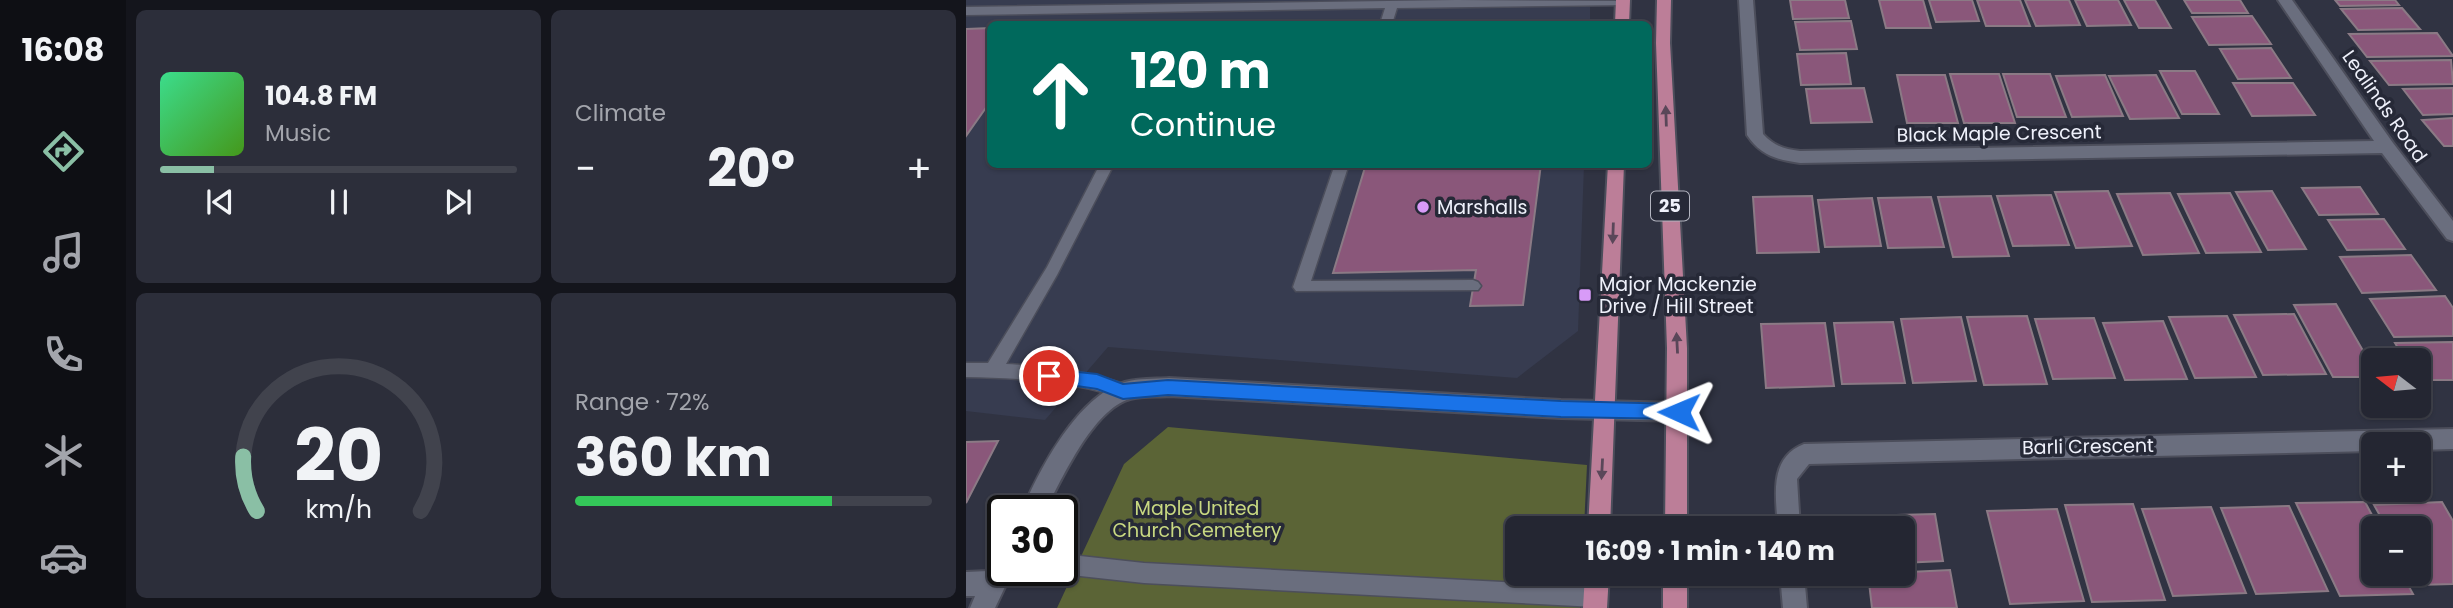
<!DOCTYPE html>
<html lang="en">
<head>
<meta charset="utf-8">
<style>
	:root { --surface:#242632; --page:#2c2e3a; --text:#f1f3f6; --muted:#a3a5ac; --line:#41434d; --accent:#8abfa5 }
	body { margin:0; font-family:Poppins,sans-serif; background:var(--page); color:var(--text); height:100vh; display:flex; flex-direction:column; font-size:26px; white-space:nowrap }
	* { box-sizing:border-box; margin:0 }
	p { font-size:23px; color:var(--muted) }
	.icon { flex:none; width:38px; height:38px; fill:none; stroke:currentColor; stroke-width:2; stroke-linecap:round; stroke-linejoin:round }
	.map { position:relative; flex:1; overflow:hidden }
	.details { display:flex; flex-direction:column; gap:10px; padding:10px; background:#14151c; width:840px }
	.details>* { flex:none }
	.hud { position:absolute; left:21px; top:21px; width:665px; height:147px; border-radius:10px; box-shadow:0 2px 5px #0004,0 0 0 2px var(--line); background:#00695c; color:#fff; overflow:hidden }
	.needle { width:46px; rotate:286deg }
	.fabs { position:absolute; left:1395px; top:348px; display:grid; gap:14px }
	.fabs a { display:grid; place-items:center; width:70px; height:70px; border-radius:10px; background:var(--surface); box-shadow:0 2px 5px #0004,0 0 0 2px var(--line); font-size:35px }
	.speed { position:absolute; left:21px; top:495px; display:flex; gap:14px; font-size:35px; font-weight:700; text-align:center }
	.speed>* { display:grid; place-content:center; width:91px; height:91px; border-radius:50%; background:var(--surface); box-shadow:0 2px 5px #0004,0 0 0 2px var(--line); line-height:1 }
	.speed .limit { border:4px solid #111; border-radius:10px; background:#fff; color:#111 }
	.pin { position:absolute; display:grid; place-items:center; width:60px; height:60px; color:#fff; margin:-30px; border:4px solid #fff; border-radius:50%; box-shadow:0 2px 7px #0007 }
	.me { position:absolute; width:77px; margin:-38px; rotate:271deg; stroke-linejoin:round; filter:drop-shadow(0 0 5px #0008) }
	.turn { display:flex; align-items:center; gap:24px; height:147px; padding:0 28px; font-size:32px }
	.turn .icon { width:91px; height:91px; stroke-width:2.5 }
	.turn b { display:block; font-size:49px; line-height:60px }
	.big { font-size:52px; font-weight:700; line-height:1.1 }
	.details .tile { flex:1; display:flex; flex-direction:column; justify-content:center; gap:10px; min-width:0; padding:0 24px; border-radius:10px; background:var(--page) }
	.details .dial { align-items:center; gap:0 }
	.dial svg { height:182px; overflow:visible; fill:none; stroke:var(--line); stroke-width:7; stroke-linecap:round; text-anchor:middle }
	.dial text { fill:var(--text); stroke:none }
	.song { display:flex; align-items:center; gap:21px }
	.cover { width:84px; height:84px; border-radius:10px; background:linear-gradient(135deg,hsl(150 70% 55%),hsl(100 70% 35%)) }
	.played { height:7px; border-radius:4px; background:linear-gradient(90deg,var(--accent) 15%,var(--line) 15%) }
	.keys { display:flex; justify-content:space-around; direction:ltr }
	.heat { display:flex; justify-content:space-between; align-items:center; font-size:38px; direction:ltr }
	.charge { height:10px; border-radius:5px; background:linear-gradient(90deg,#34c759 72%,var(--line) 0) }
	.details .tiles { flex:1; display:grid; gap:10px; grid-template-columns:repeat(2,1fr) }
	.trip { position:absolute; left:539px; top:516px; width:410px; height:70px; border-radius:10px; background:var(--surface); box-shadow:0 2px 5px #0004,0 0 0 2px var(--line); font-weight:700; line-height:70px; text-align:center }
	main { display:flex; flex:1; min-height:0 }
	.tabs { display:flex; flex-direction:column; width:126px; justify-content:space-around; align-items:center; background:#0e0f14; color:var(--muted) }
	.tabs .icon { width:49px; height:49px }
	.tabs .current { color:var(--accent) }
	.tabs b { font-size:32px; color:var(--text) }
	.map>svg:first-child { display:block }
	.built { fill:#373c50 }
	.green { fill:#5b6436 }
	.building { fill:#8a577a; stroke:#8b7a85; stroke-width:2 }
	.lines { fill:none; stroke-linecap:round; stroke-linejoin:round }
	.service-casing { stroke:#4c4e5b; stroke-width:3 }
	.minor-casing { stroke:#4c4e5b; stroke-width:4 }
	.primary-casing { stroke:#4c4e5b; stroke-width:4 }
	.service { fill:#6a6e7e; fill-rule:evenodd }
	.minor { fill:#6a6e7e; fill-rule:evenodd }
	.primary { fill:#bc7e98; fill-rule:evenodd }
	.oneway { fill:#5a4759 }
	.route { fill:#1a73e8; stroke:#114b97; stroke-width:2 }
	.poi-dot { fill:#d89bf8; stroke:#262937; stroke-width:2.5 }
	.labels { text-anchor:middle; stroke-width:7; stroke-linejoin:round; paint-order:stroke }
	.shield { fill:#262937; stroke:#b3b5c0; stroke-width:2 }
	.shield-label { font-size:18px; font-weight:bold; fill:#eff1fb }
	.street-label { font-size:19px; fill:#eff1fb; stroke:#262937 }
	.poi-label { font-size:19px; fill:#eff1fb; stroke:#262937; text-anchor:start }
	.park-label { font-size:19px; fill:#c8d881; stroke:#262937 }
</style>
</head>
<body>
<main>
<nav class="tabs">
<b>16:08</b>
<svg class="icon current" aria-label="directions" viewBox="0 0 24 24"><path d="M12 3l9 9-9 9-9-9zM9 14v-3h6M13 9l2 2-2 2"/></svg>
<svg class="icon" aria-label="music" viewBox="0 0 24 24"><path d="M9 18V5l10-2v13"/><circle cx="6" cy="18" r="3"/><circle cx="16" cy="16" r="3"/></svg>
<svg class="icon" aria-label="phone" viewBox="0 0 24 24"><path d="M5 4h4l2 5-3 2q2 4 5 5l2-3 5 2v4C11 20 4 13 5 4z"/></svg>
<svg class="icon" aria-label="climate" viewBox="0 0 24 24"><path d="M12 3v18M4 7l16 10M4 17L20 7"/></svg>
<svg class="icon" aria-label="car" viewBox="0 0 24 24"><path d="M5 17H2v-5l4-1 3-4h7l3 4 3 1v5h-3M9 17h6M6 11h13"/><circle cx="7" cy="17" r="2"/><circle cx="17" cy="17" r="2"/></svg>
</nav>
<section class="details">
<div class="tiles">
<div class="tile">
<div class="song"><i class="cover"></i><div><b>104.8 FM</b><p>Music</p></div></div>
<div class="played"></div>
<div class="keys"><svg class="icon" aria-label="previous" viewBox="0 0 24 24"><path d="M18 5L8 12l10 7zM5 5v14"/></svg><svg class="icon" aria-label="pause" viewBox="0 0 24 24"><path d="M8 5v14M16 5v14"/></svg><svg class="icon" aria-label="next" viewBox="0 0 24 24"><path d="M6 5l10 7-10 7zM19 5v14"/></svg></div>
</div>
<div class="tile"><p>Climate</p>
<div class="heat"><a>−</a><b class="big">20°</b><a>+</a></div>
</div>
<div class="tile dial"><svg viewBox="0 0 100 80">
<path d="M14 69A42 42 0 1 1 86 69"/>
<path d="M14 69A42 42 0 0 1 8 45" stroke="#8abfa5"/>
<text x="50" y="56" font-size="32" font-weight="700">20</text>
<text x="50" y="72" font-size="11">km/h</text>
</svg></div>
<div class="tile"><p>Range · 72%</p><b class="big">360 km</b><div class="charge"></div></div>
</div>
</section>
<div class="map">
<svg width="1487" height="608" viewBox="0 0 1487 608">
	<rect width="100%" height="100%" fill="#303342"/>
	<path class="built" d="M0 0H624V24H24V164L618 165 612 331 551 378 142 347 79 420 0 411Z"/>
	<path class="green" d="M202 427 621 465 618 528H551V574H616L614 608H91L158 464Z"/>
	<path class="building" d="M824 0H879L883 18 827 19Z
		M913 0H957L965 28H920Z
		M963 0H1006L1013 21 970 22Z
		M1011 0H1054L1064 26H1020Z
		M1059 0H1103L1114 25 1070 26Z
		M1109 0H1152L1165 25 1121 26Z
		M1158 0H1189L1205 28H1173Z
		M1218 0H1274L1282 13H1226Z
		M1369 0H1429L1433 5 1374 6Z
		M1436 8 1454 29 1392 30 1375 9Z
		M1286 16 1305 44 1243 45 1226 17Z
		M885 21 891 49 834 50 829 22Z
		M24 28V102L0 136V29Z
		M1471 33 1487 56 1401 57 1383 34Z
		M1305 48 1325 78 1272 79 1254 49Z
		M880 53 885 84 835 85 831 54Z
		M1485 60 1487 84 1423 85 1404 61Z
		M1194 71H1229L1253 114H1216Z
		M984 74H1033L1049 123H998Z
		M1037 74H1084L1100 117H1051Z
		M931 75H979L992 123H941Z
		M1139 75 1157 116 1106 117 1090 76Z
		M1190 75 1213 118 1164 119 1143 76Z
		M1267 83H1327L1349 115 1286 116Z
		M898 88 906 122 845 123 840 89Z
		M1487 88V114L1457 115 1437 89Z
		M1487 118V146H1478L1456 120Z
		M400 164H575L557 305 504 306 510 270 367 273Z
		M1394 187 1412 214 1353 215 1336 188Z
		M1142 191 1166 246 1110 248 1089 192Z
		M1306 191 1340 249 1302 250 1270 192Z
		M1204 193 1233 253 1177 255 1151 194Z
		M1264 193 1295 252 1240 253 1212 194Z
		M1085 195 1103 245 1047 246 1031 196Z
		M846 196 853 252 791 253 787 197Z
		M1025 196 1043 256 987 257 972 197Z
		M965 197 978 247 922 248 912 198Z
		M906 198 915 246 859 247 852 200Z
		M1418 219 1439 249 1381 250 1362 220Z
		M1445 255 1470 290 1396 293 1374 257Z
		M1479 296 1487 308V336L1428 337 1404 299Z
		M1370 304 1407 368V377H1367L1328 305Z
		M1328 314 1360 374 1297 375 1268 315Z
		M1061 316 1081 384 1018 385 1001 317Z
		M1261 316 1290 377 1229 378 1203 317Z
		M995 317 1010 381 947 383 935 319Z
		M1128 318 1149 378 1087 379 1069 319Z
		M1197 321 1221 379 1159 380 1137 323Z
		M927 322 939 383 876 384 868 323Z
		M859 323 868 386 800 388 795 324Z
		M1487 342V380H1452V360H1439L1429 343Z
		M32 441 0 503V442Z
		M1399 502 1413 528H1407V574H1436L1447 594 1374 596 1330 503Z
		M1476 502 1487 521V584L1451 585 1445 574H1452V528H1421L1408 505Z
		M1167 504 1199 600 1126 602 1099 505Z
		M1323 506 1362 591 1290 594 1255 508Z
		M1245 507 1280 593 1207 596 1176 509Z
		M1091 509 1118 601 1044 604 1021 511Z
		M969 514 977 561 936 563V528H892L891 516Z
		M984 570 991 608H906L902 574Z"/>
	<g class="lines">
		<defs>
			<path id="service" d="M490 0 663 1 657 5 431 8 426 24H414L419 8 0 15V7Z
				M134 164H148L91 275 40 364C82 366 123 371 163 386L165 391 163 396 157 398C106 381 54 378 0 377V363H22L81 267Z
				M369 164H383L345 281 507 280 512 282 515 286 512 290 330 291 327 287Z
				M96 554 178 563 630 587 637 590 640 597 637 604 630 607 178 583 96 574 89 570H96Z"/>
			<path id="minor" d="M773 0H787L797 134C808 146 818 149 834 151L1408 141 1312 0H1326L1427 143 1487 221V241L1481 239 1416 153 834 163C811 160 794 155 781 135Z
				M203 378 595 400 713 403 720 405 724 412 720 419 713 421 595 418 203 396C191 397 177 396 164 399 127 409 96 479 79 511H56C74 468 112 396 159 382 173 378 189 379 203 378Z
				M1487 429V449L1452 450V444H1407V451L843 464 831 479 834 528H812C810 497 802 458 838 444Z
				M37 554V570H47L29 608H4L9 596H0V572L22 571 29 558Z
				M814 574H838L841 608H817Z"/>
			<path id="primary" d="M650 0H664L663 24H649Z
				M691 0H705L704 43 721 348V528H699L701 348 690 43Z
				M642 164H658L644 528H622Z
				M619 574H643L641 608H617Z
				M697 574H721V608H697Z"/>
		</defs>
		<use href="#service" class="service-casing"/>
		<use href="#minor" class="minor-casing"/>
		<use href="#primary" class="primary-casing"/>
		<use href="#service" class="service"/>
		<use href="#minor" class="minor"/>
		<use href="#primary" class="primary"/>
	</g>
	<defs><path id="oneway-solid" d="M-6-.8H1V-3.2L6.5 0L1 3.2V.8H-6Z" transform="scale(1.75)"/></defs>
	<g class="oneway">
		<use href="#oneway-solid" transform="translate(700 116) rotate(-92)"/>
		<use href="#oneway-solid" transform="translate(647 233) rotate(92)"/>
		<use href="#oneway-solid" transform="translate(711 343) rotate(-93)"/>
		<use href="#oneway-solid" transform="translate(636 469) rotate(93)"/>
	</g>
	<path class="route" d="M83 369 131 374 157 384 202 380 595 401 713 404 719 406 721 412 719 417 713 419 595 417 202 395 157 399 131 389 77 381 74 376 77 371Z"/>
	<g class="poi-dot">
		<circle cx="457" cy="207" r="7"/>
		<rect x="612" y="288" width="14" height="14" rx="3.5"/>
	</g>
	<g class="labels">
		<rect class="shield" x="685" y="191.5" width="38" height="29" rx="5"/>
		<g class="shield-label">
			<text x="704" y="212">25</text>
		</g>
		<g class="street-label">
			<text transform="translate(1419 106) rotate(55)" y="7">Lealinds Road</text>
			<text transform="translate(1033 133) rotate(-1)" y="7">Black Maple Crescent</text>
			<text transform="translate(1122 446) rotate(-1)" y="7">Barli Crescent</text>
		</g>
		<g class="poi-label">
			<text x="471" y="214">Marshalls</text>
			<text x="633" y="291">Major Mackenzie<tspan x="633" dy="22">Drive / Hill Street</tspan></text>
		</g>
		<g class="park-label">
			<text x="231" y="515">Maple United<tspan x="231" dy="22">Church Cemetery</tspan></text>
		</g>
	</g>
</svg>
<div class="fabs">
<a><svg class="needle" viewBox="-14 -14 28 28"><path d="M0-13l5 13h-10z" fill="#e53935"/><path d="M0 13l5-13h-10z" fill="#a3a5ac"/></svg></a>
<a>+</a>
<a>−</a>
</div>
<div class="speed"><div class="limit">30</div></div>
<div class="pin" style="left:83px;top:376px;background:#d93025"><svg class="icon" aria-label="arrive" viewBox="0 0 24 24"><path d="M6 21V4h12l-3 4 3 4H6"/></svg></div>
<svg class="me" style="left:713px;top:412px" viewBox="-20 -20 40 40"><path d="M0-17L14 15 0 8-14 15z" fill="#1a73e8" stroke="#fff" stroke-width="4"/></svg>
<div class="trip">16:09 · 1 min · 140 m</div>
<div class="hud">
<div class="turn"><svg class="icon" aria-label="ahead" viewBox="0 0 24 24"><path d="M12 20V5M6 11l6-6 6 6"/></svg><div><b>120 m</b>Continue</div></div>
</div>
</div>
</main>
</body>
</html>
